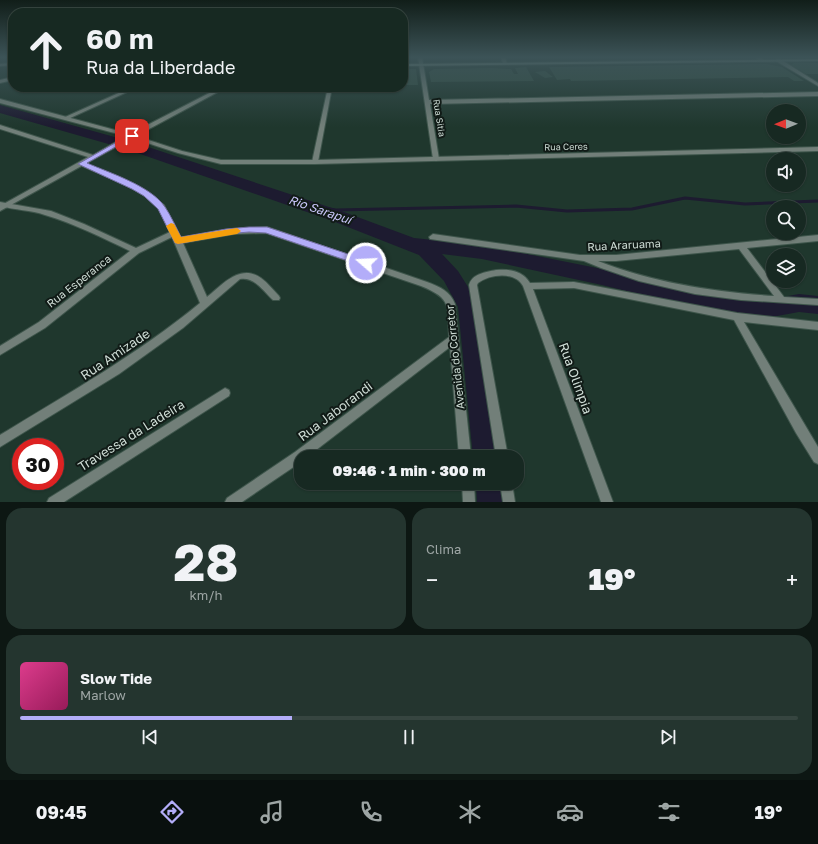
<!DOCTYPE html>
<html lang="pt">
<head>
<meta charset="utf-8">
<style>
	:root { --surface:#172922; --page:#24352f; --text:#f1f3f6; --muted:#9ea6a5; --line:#364540; --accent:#b3adf9 }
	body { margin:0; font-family:"Golos Text",sans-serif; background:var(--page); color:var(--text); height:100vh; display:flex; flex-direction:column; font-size:15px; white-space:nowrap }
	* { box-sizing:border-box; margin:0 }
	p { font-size:13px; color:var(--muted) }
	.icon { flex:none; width:22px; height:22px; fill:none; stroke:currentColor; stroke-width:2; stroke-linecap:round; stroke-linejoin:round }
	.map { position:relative; height:502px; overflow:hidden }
	.sheet { display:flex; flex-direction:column; gap:6px; padding:6px; background:#0d1713; flex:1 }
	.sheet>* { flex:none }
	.hud { position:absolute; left:8px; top:8px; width:400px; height:84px; border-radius:16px; box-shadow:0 1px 3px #0004,0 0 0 1px var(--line); background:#172922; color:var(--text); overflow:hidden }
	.needle { width:26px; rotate:269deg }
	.fabs { position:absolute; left:766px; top:104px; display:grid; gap:8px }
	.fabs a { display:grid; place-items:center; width:40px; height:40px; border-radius:50%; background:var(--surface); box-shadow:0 1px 3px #0004,0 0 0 1px var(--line); font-size:20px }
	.speed { position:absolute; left:12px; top:438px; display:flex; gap:8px; font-size:20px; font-weight:700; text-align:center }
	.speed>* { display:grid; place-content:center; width:52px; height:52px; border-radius:50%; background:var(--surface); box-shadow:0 1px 3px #0004,0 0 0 1px var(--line); line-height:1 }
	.speed .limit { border:6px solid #d22; background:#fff; color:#111 }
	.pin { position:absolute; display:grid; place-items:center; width:34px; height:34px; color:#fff; margin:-17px; border-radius:8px; box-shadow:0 2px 6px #0006 }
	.me { position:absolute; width:44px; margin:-22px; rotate:289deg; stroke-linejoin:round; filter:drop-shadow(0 0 3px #0008) }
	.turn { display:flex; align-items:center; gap:14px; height:84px; padding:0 12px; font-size:18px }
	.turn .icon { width:52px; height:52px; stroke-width:2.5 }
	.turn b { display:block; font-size:28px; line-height:34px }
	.big { font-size:30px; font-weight:800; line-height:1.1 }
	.sheet .card { flex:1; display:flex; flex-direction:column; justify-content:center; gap:6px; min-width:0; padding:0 14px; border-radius:16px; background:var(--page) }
	.sheet .dial { align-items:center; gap:0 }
	.dial b { font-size:52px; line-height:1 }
	.song { display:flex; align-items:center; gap:12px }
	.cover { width:48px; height:48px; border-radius:6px; background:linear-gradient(135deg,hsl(330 70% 55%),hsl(330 70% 35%)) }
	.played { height:4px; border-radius:2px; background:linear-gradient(90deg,var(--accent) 35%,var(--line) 35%) }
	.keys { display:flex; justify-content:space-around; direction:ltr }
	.heat { display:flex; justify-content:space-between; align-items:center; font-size:22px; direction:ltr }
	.sheet .tiles { flex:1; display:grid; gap:6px; grid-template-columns:1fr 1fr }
	.card:last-child { grid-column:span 2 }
	.trip { position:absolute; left:294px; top:450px; width:230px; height:40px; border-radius:16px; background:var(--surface); box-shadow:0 1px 3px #0004,0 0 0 1px var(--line); font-weight:800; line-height:40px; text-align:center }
	.tab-bar { display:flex; height:64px; justify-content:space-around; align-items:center; background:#09100e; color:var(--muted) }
	.tab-bar .icon { width:28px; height:28px }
	.tab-bar .selected { color:var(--accent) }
	.tab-bar b { font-size:18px; color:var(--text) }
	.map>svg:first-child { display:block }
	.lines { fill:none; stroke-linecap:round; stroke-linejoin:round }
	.stream { stroke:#1d1b30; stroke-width:3 }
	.river { fill:#1d1b30; fill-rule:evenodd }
	.building { fill:#314d41 }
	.minor-casing { stroke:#3e554b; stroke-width:2 }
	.tertiary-casing { stroke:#3e554b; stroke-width:2 }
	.secondary-casing { stroke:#3e554b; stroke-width:2 }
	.minor { fill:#727f79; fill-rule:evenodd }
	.tertiary { fill:#727f79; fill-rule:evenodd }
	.secondary { fill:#96aba1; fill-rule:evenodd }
	.route { fill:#b3adf9; stroke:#7470a2 }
	.slow { fill:#f59e0b }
	.labels { text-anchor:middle; stroke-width:4; stroke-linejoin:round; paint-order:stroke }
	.far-street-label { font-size:9px; fill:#cedcd5; stroke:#111b17 }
	.street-label { font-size:11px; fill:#cedcd5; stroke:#111b17 }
	.water-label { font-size:12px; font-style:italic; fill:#cac7fa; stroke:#111b17 }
	.near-street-label { font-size:13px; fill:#cedcd5; stroke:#111b17 }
</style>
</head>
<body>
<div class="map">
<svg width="818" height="502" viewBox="0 0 818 502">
	<rect width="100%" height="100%" fill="#1f372d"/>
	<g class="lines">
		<path class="stream" d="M309 206 336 210 516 206 567 211 632 209 685 198 745 204 818 201"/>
		<path class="river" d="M0 105 136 143 344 212 414 238 482 245 602 269 663 284 717 292 755 302 799 294 818 296V314L799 312 755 320 717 310 663 300 602 285 482 259 442 254 458 271 480 306 503 457H473L458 307 444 281 419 255 330 220 126 149 0 113Z
			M476 483H506L509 502H477Z"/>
	</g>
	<path class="building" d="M794 63H818V74H806L791 65Z
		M767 64 782 67 804 81H794L788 77 571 81 570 79 557 80 549 67Z
		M526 67 534 81 431 82 429 72 434 69 491 68 511 69 514 74H518L515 68Z
		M403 69H416L418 85H403Z
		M545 71 553 77 545 78 535 72Z"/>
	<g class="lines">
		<defs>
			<path id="minor" d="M418 57H422L429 100 818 92V96L430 104 439 159 436 161 433 159Z
				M501 57H505L507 64H503Z
				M754 57H759L764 60 760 61Z
				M13 63V65L0 66V64Z
				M132 87H138L68 119 63 118Z
				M328 87H332L318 162 315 164 312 162Z
				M82 162 136 186 149 194 164 205 180 238 234 229 267 227 427 282C440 287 450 291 455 304L471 457H459L450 347 307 457H301V462L242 502H225L227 498 295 452 449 337C447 306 453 299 421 286L266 233 234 234 183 243 207 297C222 285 240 263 261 278 268 283 273 290 279 296L280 298 279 300H273C264 292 254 276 240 279L183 328 119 374 0 447V435C69 393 138 354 200 303L172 237 139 253 45 328 0 355V346L39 322 130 251C103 238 75 224 45 215 31 210 15 210 0 206V202L51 211 84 224 136 248 170 232C166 225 163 216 159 209 146 190 101 175 80 165V163Z
				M433 234 580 255H616L818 235V241L747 248 784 297 818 299V305L741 300 695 294 639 281 601 268 584 261 430 239 429 237ZM739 249 774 296C714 292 654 283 598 261H616Z
				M496 270C509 269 522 270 530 283L574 282 737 313 818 322V330L744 322 818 447V464L814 462 796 433 734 320 574 288 533 289 613 502H601L523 286C515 271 490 274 478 283L477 285 508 457H496L469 285C472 274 485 272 496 270Z
				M225 388 229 390 230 393 229 396 64 502H47L49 498Z
				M462 483H474L475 502H463Z
				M500 483H512L515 502H503Z"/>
			<path id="tertiary" d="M776 59H780L818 83V86L776 61Z
				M13 77V80L0 83V80Z
				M221 87H227L136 136 182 151 221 160H315L818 147V151L315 164H221L178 153 132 138 0 211V206L88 157 0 129V125L93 155 126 136 0 103V99L130 134Z"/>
			<path id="secondary" d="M818 59V61L403 66V64Z"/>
		</defs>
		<use href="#minor" class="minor-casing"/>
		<use href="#tertiary" class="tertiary-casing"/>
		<use href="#secondary" class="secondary-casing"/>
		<use href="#minor" class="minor"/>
		<use href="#tertiary" class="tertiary"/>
		<use href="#secondary" class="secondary"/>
	</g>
	<linearGradient id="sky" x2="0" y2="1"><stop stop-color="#111e19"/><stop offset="0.45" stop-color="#3c5357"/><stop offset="1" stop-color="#3c5357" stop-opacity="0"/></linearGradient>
	<rect width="818" height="127" fill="url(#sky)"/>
	<path class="route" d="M129 135 135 136 87 163C110 173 151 186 165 207 171 216 176 227 181 237L226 229 249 227H267L369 261 370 263 366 267 266 233 249 232 226 234 178 244 175 243 158 209 144 196 132 189 78 164Z"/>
	<path class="slow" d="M171 223 174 224 181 237 237 228 241 231 237 234 178 244 175 243 166 226Z"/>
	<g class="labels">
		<g class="far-street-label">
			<text transform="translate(439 118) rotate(81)" y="3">Rua Sitia</text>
			<text transform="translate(566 147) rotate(-1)" y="3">Rua Ceres</text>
		</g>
		<g class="street-label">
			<text transform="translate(624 245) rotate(-3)" y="4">Rua Araruama</text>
			<text transform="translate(79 281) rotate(-38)" y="4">Rua Esperanca</text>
			<text transform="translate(455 357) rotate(-96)" y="4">Avenida do Corretor</text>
		</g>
		<g class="water-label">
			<text transform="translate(320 210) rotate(19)" y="4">Rio Sarapuí</text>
		</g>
		<g class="near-street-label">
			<text transform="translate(115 354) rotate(-34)" y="5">Rua Amizade</text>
			<text transform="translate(576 378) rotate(70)" y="5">Rua Olimpia</text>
			<text transform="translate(335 411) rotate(-37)" y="5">Rua Jaborandi</text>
			<text transform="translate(131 435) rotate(-32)" y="5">Travessa da Ladeira</text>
		</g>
	</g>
</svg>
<div class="fabs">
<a><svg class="needle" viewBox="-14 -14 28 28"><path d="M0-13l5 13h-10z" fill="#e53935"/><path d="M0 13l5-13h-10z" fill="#9ea6a5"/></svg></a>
<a><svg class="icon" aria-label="sound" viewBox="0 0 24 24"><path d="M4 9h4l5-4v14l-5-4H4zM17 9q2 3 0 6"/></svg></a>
<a><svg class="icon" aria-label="search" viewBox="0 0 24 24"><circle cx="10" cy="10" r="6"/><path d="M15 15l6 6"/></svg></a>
<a><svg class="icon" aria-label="layers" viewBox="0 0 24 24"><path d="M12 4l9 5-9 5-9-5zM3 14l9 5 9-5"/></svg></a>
</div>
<div class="speed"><div class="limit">30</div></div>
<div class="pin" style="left:132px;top:136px;background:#d93025"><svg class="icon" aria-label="arrive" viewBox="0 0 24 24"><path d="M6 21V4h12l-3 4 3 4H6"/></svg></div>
<svg class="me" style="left:366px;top:263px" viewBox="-20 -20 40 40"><circle r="17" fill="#b3adf9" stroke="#fff" stroke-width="3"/><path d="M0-11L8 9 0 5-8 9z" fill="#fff"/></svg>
<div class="trip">09:46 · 1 min · 300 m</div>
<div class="hud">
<div class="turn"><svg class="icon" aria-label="ahead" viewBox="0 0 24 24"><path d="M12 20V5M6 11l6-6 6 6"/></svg><div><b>60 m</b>Rua da Liberdade</div></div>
</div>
</div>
<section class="sheet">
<div class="tiles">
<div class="card dial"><b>28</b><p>km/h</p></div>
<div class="card"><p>Clima</p>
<div class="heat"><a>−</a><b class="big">19°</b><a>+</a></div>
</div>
<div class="card">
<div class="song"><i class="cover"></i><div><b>Slow Tide</b><p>Marlow</p></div></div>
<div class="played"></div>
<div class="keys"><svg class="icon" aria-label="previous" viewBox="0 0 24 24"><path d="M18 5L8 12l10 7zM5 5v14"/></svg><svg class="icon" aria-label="pause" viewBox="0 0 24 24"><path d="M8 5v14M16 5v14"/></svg><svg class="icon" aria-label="next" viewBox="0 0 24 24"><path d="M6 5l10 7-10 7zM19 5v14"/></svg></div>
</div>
</div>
</section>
<nav class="tab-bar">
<b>09:45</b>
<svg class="icon selected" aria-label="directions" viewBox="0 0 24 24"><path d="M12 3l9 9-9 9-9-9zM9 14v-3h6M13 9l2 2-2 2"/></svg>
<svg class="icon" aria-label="music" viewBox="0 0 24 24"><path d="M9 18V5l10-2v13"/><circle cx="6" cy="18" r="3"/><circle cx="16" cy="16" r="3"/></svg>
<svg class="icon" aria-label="phone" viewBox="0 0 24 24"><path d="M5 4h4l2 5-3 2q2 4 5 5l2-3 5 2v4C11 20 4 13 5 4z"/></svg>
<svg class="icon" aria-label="climate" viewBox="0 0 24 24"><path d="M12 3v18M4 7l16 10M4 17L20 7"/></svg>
<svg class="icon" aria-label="car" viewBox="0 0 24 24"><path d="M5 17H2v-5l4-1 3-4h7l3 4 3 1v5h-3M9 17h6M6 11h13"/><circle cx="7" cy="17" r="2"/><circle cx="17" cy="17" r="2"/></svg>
<svg class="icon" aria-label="filters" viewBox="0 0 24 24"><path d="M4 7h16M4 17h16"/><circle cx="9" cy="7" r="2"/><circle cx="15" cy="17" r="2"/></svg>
<b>19°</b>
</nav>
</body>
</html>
